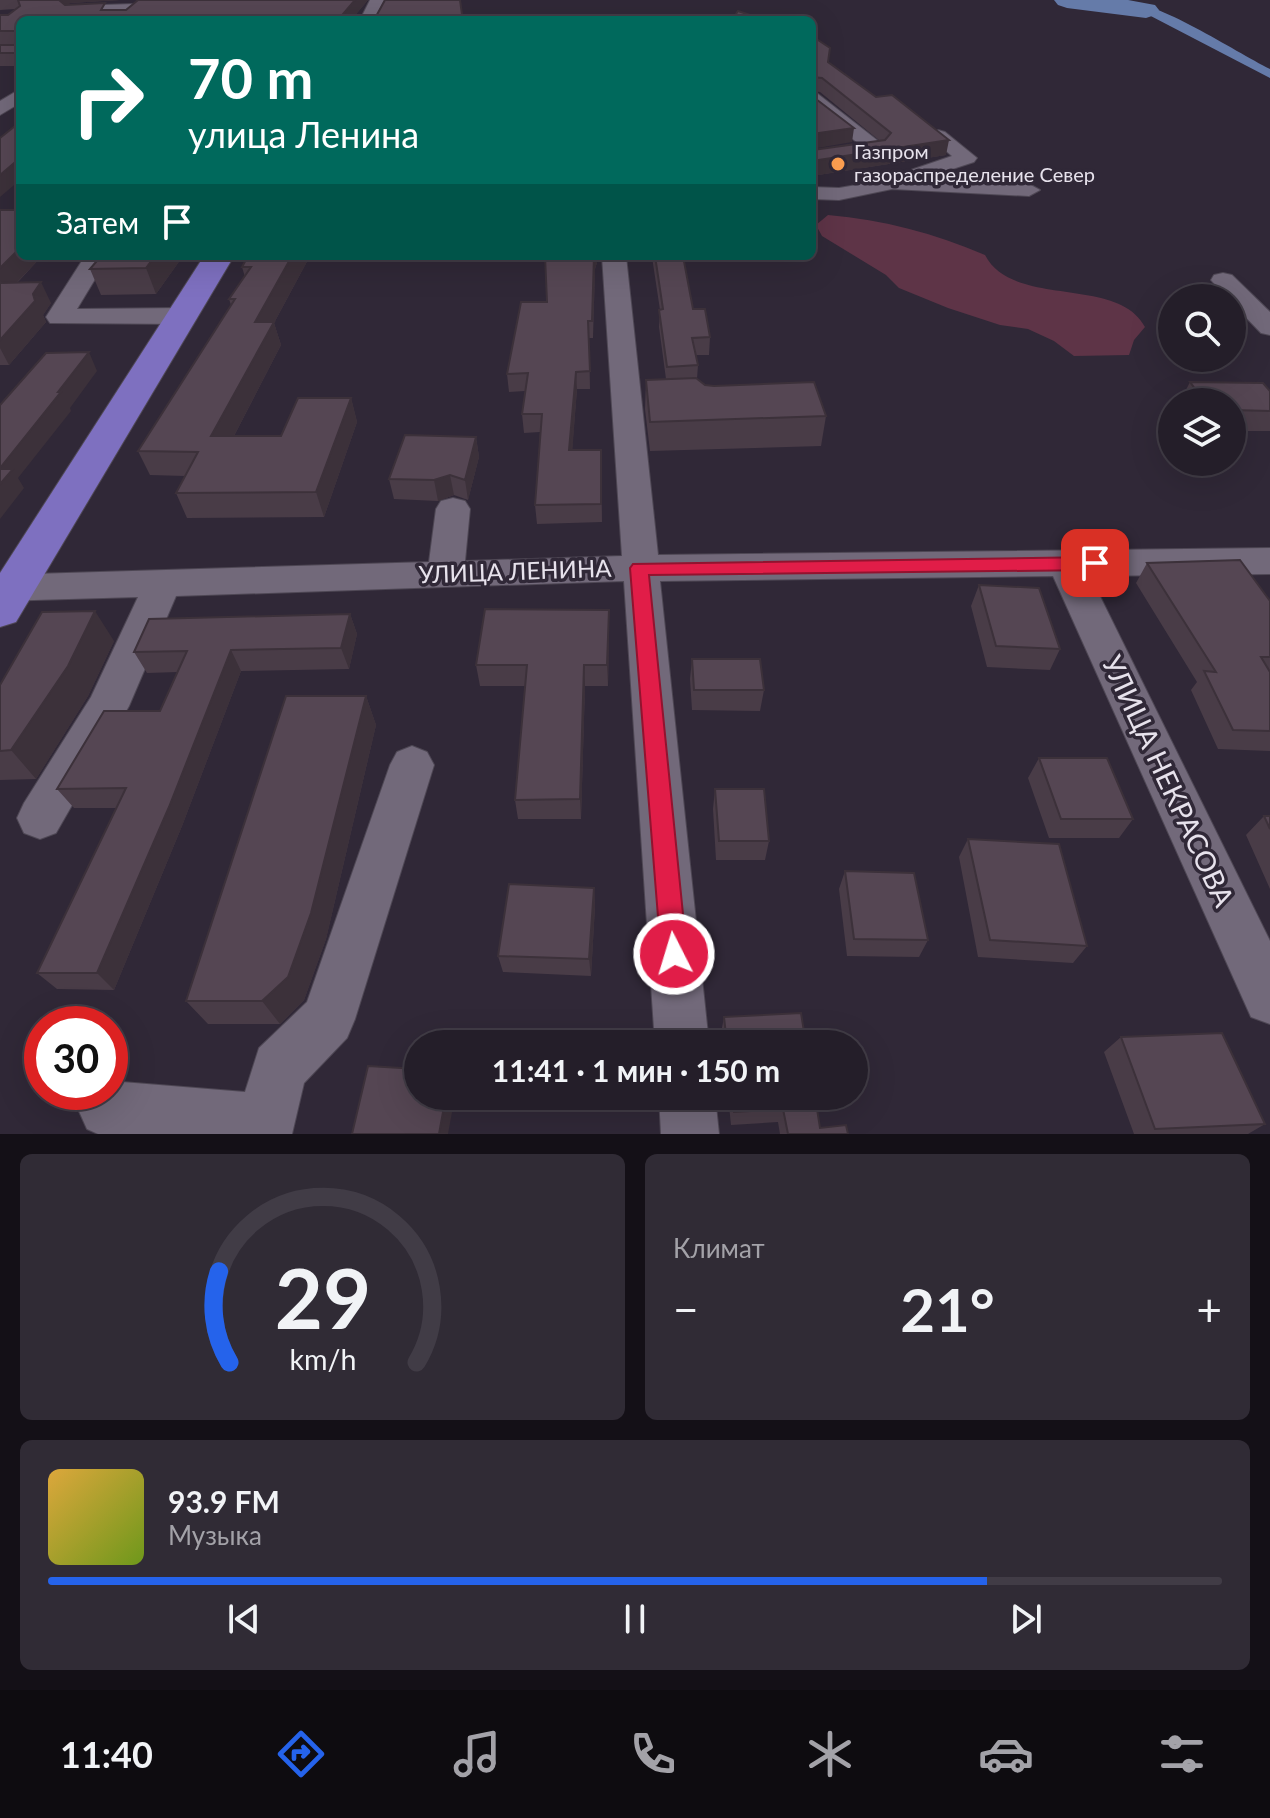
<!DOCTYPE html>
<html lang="ru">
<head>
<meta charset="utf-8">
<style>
	:root { --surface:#241e29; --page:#302b35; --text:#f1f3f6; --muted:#a3a2a8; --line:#413c46; --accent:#2563eb }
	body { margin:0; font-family:Lato,sans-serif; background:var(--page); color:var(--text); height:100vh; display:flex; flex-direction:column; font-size:30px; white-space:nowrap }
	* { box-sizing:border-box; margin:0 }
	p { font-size:26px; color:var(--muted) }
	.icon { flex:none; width:44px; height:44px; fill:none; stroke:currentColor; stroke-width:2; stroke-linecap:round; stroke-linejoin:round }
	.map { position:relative; height:1134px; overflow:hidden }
	.details { display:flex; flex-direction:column; gap:20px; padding:20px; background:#141017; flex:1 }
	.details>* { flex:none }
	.top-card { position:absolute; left:16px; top:16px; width:800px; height:244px; border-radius:12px; box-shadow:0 8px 32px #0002,0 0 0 2px var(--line); background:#00695c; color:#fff; overflow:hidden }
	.controls { position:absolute; left:1158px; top:284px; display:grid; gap:16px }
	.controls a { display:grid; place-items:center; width:88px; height:88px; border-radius:50%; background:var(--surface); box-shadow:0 8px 32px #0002,0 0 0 2px var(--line); font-size:40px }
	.speed { position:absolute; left:24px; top:1006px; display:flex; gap:16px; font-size:40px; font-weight:700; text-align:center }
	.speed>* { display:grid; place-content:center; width:104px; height:104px; border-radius:50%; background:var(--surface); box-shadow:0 8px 32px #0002,0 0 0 2px var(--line); line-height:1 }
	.speed .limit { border:12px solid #d22; background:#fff; color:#111 }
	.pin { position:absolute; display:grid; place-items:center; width:68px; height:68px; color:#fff; margin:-34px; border-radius:16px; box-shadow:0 4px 12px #0006 }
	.me { position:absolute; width:88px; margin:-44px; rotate:355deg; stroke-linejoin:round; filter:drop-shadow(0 0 6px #0008) }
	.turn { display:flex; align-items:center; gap:28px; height:168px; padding:0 40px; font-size:36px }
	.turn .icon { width:104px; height:104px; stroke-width:2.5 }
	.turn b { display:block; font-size:56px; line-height:68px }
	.then { display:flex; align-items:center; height:76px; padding:0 40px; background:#0003; gap:16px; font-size:30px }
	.big { font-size:60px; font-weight:700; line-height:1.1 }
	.details .tile { flex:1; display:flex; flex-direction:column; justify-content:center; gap:12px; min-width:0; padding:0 28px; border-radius:12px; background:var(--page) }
	.details .dial { align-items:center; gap:0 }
	.dial svg { height:208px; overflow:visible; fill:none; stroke:var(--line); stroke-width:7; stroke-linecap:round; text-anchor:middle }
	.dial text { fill:var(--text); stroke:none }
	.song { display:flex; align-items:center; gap:24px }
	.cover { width:96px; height:96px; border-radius:12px; background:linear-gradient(135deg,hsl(40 70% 55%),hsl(80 70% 35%)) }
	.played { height:8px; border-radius:4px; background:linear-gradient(90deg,var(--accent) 80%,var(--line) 80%) }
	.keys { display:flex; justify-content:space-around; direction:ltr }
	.heat { display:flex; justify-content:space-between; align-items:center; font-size:44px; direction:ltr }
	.details .tiles { flex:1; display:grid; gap:20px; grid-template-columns:1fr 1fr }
	.tile:last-child { grid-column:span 2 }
	.trip { position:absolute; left:404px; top:1030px; width:464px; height:80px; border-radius:40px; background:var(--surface); box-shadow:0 8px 32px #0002,0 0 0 2px var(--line); font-weight:700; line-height:80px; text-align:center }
	.tab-bar { display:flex; height:128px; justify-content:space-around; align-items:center; background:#0e0c10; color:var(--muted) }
	.tab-bar .icon { width:56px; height:56px }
	.tab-bar .on { color:var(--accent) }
	.tab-bar b { font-size:36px; color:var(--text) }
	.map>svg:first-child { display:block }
	.green { fill:#5e3447 }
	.water { fill:#657ba9 }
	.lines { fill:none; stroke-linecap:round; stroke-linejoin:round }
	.river { fill:#657ba9; fill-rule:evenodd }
	.minor-casing { stroke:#4e4754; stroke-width:2 }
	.major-casing { stroke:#4e4754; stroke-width:2 }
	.minor { fill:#72697a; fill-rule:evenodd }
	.major { fill:#7e70c0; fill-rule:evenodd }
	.wall { fill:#493c47 }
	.shaded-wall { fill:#3c313a }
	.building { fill:#554653; stroke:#3c313a; stroke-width:2 }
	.route { fill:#e11d48; stroke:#92132f; stroke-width:2 }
	.poi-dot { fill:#fb9e50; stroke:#302837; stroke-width:3 }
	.labels { text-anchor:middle; stroke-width:7; stroke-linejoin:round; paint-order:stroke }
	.far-poi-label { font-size:20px; fill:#e7e2ec; stroke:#302837; text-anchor:start }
	.street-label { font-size:24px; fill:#e7e2ec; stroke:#302837 }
	.near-street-label { font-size:28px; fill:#e7e2ec; stroke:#302837 }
</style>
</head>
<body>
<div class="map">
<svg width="1270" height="1134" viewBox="0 0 1270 1134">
	<rect width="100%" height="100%" fill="#302837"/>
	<path class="green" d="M828 215C884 220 934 233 985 255 1013 309 1118 275 1145 327L1134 340 1129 355 1074 356 1054 341 1028 329 1000 325 948 308 899 288 886 275 822 236 816 225Z"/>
	<path class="water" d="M1120 0C1157 0 1234 51 1270 69V78Z"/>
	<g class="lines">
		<path class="river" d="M1054 0H1128L1155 5 1159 10 1155 15 1146 18 1067 8 1058 5Z"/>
		<defs>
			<path id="minor" d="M370 0H384L374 20H360Z
				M133 4 138 5V11L70 14 63 10 70 6Z
				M20 89V103L0 115V101Z
				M812 93 818 94 882 144 885 148 882 152 812 163V151L859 144 812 107Z
				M938 130 945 132 977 158 974 162 925 178 1029 184 1040 190 1029 196 892 189 839 200 812 199V187L839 188 903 177 905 172 952 156 928 136Z
				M85 256H109L77 309 182 308 191 310 195 316 191 322 182 324 50 323 46 317Z
				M602 256H626L658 555 1270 548V574L1090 576 1270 941V1024L1251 1017 1053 576 660 581 709 1044H655L624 581 176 596 129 706 56 833 40 839 24 833 17 818 24 803 91 697 138 597 0 601V575L429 562 436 509 441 501 453 498 465 501 470 509 465 561 622 556Z
				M1223 273 1232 275 1270 312V335L1261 333 1232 303V298H1227L1211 280 1214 275Z
				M412 746 427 752 434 765 355 1019 347 1038 304 1083 292 1134H98L87 1129 78 1109 85 1092H110V1081L245 1092 259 1048 307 1002 390 765 397 752Z
				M659 1096H715L719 1134H661Z"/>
			<path id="major" d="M204 256H234L16 622 0 627V573Z"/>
		</defs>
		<use href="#minor" class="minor-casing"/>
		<use href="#major" class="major-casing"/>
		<use href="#minor" class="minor"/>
		<use href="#major" class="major"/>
	</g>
	<path class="wall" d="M0 0H120L70 3 67 5 107 10H126L138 0H368L351 20H20V66H0V45H16V44H0V15H8L15 9 0 10Z
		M812 36 828 62 946 155 812 176V149V150L880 141 820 92 812 91Z
		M0 210 20 256H42L17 283 51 303 43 315 46 322 9 365H0Z
		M183 256 156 294 101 295 90 269Z
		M248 256H310L274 323 281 345 234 436H281L351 398 357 422 324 517 187 518 176 493 185 476 150 475 138 451 231 305 229 299 245 277 242 267Z
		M545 256H599L595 269 593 338H589L590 389H577L572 450H601L602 522 537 524 535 505 540 432 524 433 522 414 525 391 509 392 507 374 547 302Z
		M647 256H683L693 309 710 337 709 355H696L698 365 697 379 705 385 826 416 821 446 650 451 645 409 646 380 666 379 659 327 660 310 652 257H647Z
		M1190 382 1270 391V431H1232V402H1180Z
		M476 437 479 457 468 500 454 495 438 501 394 499 389 479Z
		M1147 563 1270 601V751L1218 749 1191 690 1197 682 1136 583Z
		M979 585 1060 649 1050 670 987 667 971 606Z
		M350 614 357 634 349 669 241 671 182 826 114 990 57 989 37 973 117 808H74L57 789 160 711 178 672 147 673 134 652Z
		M609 630 608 686H585L581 819H518L515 800 525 686H480L476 665Z
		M114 641 88 696 36 779 0 780V685Z
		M692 659 764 690 760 711 692 710 690 679Z
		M366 696 376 725 326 939 304 1000 280 1024H208L186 1001Z
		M1039 758 1133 819 1119 838H1049L1028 778Z
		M715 789 769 841 765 860H716L713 809Z
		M1264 816H1270V889L1246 835Z
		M968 839 1087 946 1073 963 978 957 959 857Z
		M845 871 928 940 919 957 847 956 839 889Z
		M594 888 595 906 591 976 503 972 498 956Z
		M724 1017 806 1044H722L721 1033Z
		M1121 1037 1265 1124 1248 1134H1134L1104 1052Z
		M728 1096H815L820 1128 848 1134H780L778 1122 731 1125Z"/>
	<path class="shaded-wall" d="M57 0H120L70 3 60 9Z
		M355 0H368L351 20H338Z
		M854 128 852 142 812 149V134Z
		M949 140 946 155 812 176V161Z
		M20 158V180L0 197V175Z
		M20 248V256H42L0 300V268Z
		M155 256H183L156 294 146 268Z
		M292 256H310L274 323 281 345 221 461 211 436 255 322Z
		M594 256H599L595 269 593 338Z
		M41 282 51 303 43 315 46 322 9 365 0 348V340Z
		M89 352 97 371 70 408 71 411 18 478 24 488 0 519V468Z
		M576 372 577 389 571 469 569 450Z
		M351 398 357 422 324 517 316 492Z
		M476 437 479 457 468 500 465 480Z
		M450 475 454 495 438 501 434 480Z
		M609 610V630L608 686 607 665Z
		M95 611 114 641 88 696 36 779 11 750Z
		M350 614 357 634 349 669 341 648Z
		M231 650 241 671 182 826 114 990 97 973Z
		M584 665 585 686 581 819 580 799Z
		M366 696 376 725 326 939 304 1000 280 1024 262 1001Z
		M594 888 595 906 591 976 589 959Z
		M446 1096H455L448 1134H439Z"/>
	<path class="building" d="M18 0H59L65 5 105 3 101 10H126L138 0H355L338 20H20V53H0V45H16L17 31H0V15H8L20 6Z
		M385 0H460L462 14 459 20H374Z
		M738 11 765 20H744L736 14Z
		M812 36 830 48 828 62 876 97 892 95 949 140 812 161V149V150L885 140 891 133 822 78 812 77Z
		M812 96 854 128 812 134Z
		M20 122V158L0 175V138Z
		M0 210H20V248L0 268Z
		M101 256H155L146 268 90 269Z
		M248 256H292L255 322H274L211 436H281L298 398H351L316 492 176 493 198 452 138 451 235 299H229L251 267H242Z
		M545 256H594L592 321H588L590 371 576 372 569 450H601V504L535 505 542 414H522L528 373 507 374 521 302H547Z
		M655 256H683L693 309H705L710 337 692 338 698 365 667 367 659 310 663 309Z
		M41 282 33 294 35 301 0 340V283Z
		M89 352 58 392H61L0 468V405L46 353Z
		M696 378 705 385 714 386 814 382 826 416 650 422 646 380Z
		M1190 382 1263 383 1270 391V411L1232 410V402H1205Z
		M405 435 476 437 465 480 450 475 434 480 389 479Z
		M0 469H13L0 484Z
		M1240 560 1270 601V657H1261L1270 672V731L1233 730 1204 671 1216 672 1147 563Z
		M979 585 1039 588 1060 649 996 646Z
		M485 609 609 610 607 665H584L580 799 515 800 527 665H476Z
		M95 611 68 666 11 750 0 751V685L42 612Z
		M350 614 341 648 231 650 169 807 97 973H37L126 788 57 789 104 711H160L187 651 134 652 149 619Z
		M692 659H760L764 690H694Z
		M286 696H366L311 913 288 977 262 1001H186Z
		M1039 758H1107L1133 819H1061Z
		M715 789H764L769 841H719Z
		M1264 816H1270V829Z
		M968 839 1059 844 1087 946 990 940Z
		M845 871 914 873 928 940 854 939Z
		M509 884 594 888 589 959 498 956Z
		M801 1013 806 1044H727L724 1017Z
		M1222 1033 1265 1124 1155 1129 1121 1037Z
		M368 1066 418 1069V1096H446L439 1134H352Z
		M733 1096H815L820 1128 846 1125 848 1134H788L783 1109 734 1112Z"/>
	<path class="route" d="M1095 557 1104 563 1095 570 649 575 687 954 683 963 674 967 665 963 661 954 630 568 633 564Z"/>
	<circle class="poi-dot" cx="838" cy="164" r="8"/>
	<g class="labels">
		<g class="far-poi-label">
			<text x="854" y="159">Газпром<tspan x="854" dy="23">газораспределение Север</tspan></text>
		</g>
		<g class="street-label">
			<text transform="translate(515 572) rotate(-2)" y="8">УЛИЦА ЛЕНИНА</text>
		</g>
		<g class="near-street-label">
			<text transform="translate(1168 781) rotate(65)" y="10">УЛИЦА НЕКРАСОВА</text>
		</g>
	</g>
</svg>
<div class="controls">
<a><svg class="icon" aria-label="search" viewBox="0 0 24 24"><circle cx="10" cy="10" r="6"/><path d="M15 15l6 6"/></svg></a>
<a><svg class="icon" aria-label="layers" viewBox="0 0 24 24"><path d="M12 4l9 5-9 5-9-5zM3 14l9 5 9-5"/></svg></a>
</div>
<div class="speed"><div class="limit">30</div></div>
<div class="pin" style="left:1095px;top:563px;background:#d93025"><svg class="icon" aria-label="arrive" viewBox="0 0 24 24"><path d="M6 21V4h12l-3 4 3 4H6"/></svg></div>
<svg class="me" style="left:674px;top:954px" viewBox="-20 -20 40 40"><circle r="17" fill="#e11d48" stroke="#fff" stroke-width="3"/><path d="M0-11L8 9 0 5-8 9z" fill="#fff"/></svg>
<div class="trip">11:41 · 1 мин · 150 m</div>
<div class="top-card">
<div class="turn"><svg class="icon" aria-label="right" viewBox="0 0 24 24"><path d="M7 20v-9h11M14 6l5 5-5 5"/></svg><div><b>70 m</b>улица Ленина</div></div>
<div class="then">Затем<svg class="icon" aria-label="arrive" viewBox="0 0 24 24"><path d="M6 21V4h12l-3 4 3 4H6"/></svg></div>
</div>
</div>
<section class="details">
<div class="tiles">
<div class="tile dial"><svg viewBox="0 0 100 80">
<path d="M14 69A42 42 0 1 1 86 69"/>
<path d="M14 69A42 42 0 0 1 10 34" stroke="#2563eb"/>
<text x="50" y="56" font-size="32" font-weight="700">29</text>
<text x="50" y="72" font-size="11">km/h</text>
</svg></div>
<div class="tile"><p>Климат</p>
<div class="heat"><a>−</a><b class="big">21°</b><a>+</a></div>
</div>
<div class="tile">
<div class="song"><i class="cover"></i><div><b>93.9 FM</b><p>Музыка</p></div></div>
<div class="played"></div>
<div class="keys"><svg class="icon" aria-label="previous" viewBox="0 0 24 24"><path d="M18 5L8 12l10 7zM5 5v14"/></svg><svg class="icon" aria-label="pause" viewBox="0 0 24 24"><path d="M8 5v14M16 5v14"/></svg><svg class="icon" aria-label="next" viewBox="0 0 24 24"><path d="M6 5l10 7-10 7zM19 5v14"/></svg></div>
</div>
</div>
</section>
<nav class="tab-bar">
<b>11:40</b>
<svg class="icon on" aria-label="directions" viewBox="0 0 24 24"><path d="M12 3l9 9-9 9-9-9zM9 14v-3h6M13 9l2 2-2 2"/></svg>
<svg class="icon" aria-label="music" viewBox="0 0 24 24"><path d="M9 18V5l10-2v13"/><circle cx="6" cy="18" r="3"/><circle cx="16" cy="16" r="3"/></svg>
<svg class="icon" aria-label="phone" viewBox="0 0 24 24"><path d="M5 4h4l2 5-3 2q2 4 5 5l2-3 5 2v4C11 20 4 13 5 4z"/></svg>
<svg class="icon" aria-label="climate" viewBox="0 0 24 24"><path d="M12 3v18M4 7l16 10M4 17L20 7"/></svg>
<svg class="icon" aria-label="car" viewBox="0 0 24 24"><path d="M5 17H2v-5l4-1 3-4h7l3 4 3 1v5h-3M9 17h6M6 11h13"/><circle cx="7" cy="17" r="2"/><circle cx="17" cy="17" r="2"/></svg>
<svg class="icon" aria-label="filters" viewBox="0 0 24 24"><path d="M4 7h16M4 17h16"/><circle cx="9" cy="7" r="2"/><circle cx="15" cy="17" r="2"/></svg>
</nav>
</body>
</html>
